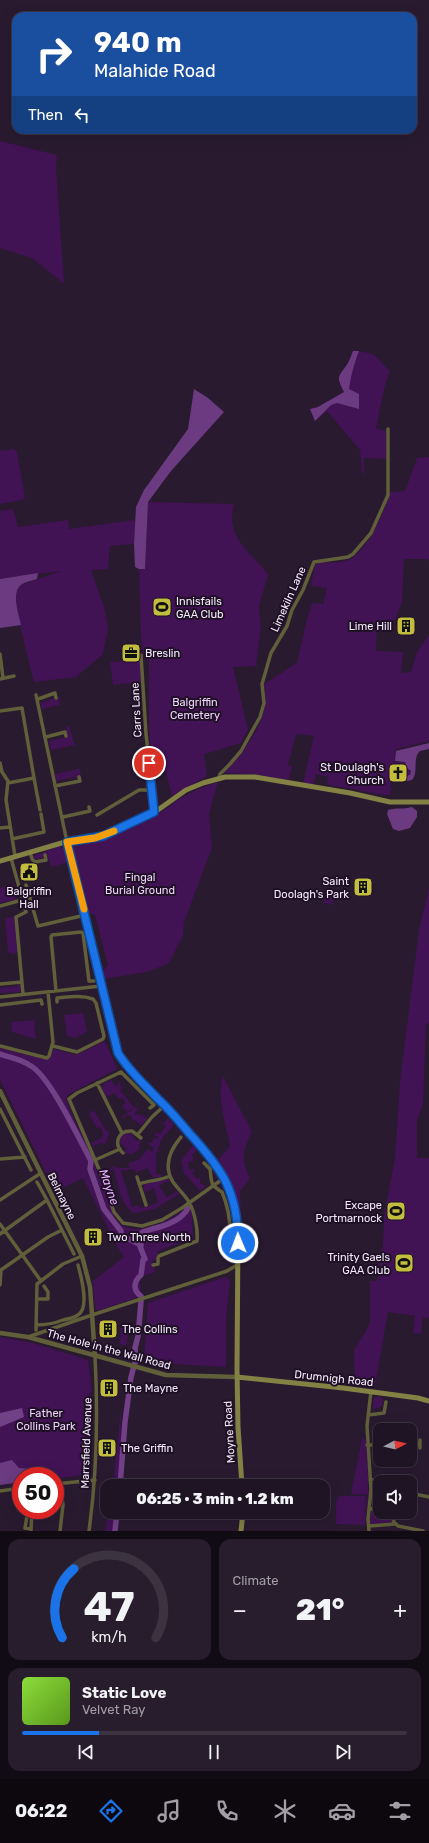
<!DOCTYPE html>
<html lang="en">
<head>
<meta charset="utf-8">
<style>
	:root { --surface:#1f1424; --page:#271d2c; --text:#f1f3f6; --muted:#a19ea6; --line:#3c3341; --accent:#1a73e8 }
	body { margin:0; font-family:Rubik,sans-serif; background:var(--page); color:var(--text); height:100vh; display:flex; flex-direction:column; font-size:15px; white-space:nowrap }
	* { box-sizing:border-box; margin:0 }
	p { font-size:13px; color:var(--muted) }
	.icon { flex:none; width:22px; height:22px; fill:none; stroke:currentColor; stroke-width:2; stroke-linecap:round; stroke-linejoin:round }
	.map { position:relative; height:1531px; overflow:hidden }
	.drawer { display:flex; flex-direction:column; gap:8px; padding:8px; background:#110b14; flex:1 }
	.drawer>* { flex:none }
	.hud { position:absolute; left:12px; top:12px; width:405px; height:122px; border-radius:12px; box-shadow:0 4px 16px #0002,0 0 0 1px var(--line); background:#1a4fa0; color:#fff; overflow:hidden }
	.needle { width:26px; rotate:83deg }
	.fabs { position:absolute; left:373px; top:1423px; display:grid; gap:8px }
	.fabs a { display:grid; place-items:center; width:44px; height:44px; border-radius:8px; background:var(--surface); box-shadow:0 4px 16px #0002,0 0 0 1px var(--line); font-size:20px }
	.speed { position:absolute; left:12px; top:1467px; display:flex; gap:8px; font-size:20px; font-weight:700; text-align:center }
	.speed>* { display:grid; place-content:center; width:52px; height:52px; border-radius:50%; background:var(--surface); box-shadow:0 4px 16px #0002,0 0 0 1px var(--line); line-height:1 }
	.speed .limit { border:6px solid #d22; background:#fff; color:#111 }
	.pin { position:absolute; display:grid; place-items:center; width:34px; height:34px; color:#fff; margin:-17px; border:2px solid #fff; border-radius:50%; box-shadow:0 1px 4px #0007 }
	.me { position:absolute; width:44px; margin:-22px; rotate:359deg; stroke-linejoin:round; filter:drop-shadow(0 0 3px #0008) }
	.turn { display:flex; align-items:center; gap:14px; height:84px; padding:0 16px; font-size:18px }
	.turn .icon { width:52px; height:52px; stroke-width:2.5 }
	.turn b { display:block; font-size:28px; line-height:34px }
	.then { display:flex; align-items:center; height:38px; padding:0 16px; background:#0003; gap:8px; font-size:15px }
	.big { font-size:30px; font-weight:800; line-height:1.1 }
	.drawer .card { flex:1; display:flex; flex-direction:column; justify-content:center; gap:6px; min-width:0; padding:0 14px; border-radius:12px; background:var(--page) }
	.drawer .dial { align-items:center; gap:0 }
	.dial svg { height:104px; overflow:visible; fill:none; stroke:var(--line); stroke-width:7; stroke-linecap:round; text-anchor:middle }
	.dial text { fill:var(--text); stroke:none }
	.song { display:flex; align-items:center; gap:12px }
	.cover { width:48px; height:48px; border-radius:6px; background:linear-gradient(135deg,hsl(90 70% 55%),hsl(90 70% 35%)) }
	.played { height:4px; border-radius:2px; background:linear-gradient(90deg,var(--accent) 20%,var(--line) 20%) }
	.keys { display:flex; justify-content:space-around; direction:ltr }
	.heat { display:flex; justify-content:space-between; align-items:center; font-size:22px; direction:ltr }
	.drawer .tiles { flex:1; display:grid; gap:8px; grid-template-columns:1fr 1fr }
	.card:last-child { grid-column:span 2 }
	.trip { position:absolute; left:100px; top:1479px; width:230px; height:40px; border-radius:12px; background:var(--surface); box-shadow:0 4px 16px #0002,0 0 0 1px var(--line); font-weight:800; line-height:40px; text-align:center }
	.dock { display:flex; height:64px; justify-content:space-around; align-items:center; background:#0c080e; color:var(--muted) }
	.dock .icon { width:28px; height:28px }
	.dock .selected { color:var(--accent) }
	.dock b { font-size:18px; color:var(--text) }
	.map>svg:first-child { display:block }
	.green { fill:#411254 }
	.forest { fill:#6b3a80 }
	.water { fill:#724087 }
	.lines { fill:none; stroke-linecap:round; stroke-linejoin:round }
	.river { stroke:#724087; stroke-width:5.5 }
	.minor { stroke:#605f39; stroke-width:3.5 }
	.tertiary { stroke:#605f39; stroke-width:4.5 }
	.secondary { stroke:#848144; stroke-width:5 }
	.route-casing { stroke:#114b97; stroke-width:10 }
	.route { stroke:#1a73e8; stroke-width:7 }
	.slow { stroke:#f59e0b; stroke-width:7 }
	.labels { text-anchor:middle; stroke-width:4; stroke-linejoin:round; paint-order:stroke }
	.street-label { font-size:11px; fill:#f5eafa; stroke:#1f1026 }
	.poi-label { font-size:11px; fill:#f5eafa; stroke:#1f1026; text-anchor:start }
	.park-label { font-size:11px; fill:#eed3fb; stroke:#1f1026 }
	.water-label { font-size:12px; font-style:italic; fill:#e4aefd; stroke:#1f1026 }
</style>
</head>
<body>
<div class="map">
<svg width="429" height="1531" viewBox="0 0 429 1531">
	<rect width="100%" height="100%" fill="#291a30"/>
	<path class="green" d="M0 141 57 155 56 168 64 284 32 258 0 248Z
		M353 351C379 353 373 355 390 371L384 389 376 428 386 431 387 459 364 458V473L362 474 360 450 327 411 315 421 310 409 318 407 344 392C337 378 338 378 346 366 349 362 351 356 353 351Z
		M13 449 17 452 25 498 22 500 0 504V451Z
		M429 457V561L428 559H404L402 602 395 620 377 621 376 651 403 652 401 673 411 672 417 652 429 635V741L396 749 394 762 410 761V780L399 782 391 778 390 795C375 794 363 791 349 788 342 787 334 787 327 784L328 777 316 774 313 785 303 784 314 736 296 734 288 765 292 766 289 780 251 774 224 773C239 758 265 725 265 703 266 697 264 691 264 684L297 663 307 619 312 603 323 604 327 588 311 586 315 565 318 563C327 562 337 563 346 561 365 556 386 510 390 492L405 491 417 458Z
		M148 502 234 504C225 538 250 551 268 574L259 607 261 627 256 666 233 667 248 729 241 743 204 754 207 776 172 796 164 765H152L149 729V660L144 659 141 639 139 569H145Z
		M13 509 18 527 68 520 69 529 135 520 134 544 110 546 108 569 91 570 104 607 108 628 103 654 76 677 34 682C30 664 14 607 16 593 17 589 20 586 24 584L61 571 0 579V511Z
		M140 660 141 682 113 685 110 662Z
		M52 696 55 699 59 697 60 705 42 709 40 703 53 699Z
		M69 726 75 745 51 750 49 741 68 737 66 727Z
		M79 766 82 784 77 777 76 780 75 777 56 781 55 774 78 769Z
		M218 782 209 814 212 848 184 922 183 935 169 963 147 972 102 979 101 972 108 965 95 915 85 911 72 850 75 846 97 842 156 816 179 799 198 789Z
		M60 846 65 849 68 862 51 867 46 851 47 854 44 855 42 858 34 859 33 856Z
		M13 884 17 899 0 903V888Z
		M429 888V1023L426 1025 423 1104 417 1120V1158H429V1318L388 1312 375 1386 355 1383 354 1350 366 1331 370 1323V1281H377L383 1245 384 1217 395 1158 400 1081 419 930Z
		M328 891H334L332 903H334V905L324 903V893H328Z
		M14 916 18 951 14 954 8 952 5 919Z
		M18 984 21 985 20 992 0 993V988L18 986Z
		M83 1013 87 1032 75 1038 67 1036 64 1015Z
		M34 1020 36 1039 12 1032 11 1022Z
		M105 1041 117 1069 69 1094 66 1098 71 1113 87 1145 115 1218C118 1221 121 1225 124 1226 144 1236 173 1218 188 1207L192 1214 193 1238 158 1251 156 1260 152 1261 155 1272 143 1276 140 1281 141 1296 100 1310H96L95 1307 93 1281 124 1257 117 1246 83 1178 56 1191 50 1181 0 1080V1048L43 1059H48L54 1049 76 1055Z
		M223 1076 252 1132C242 1152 241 1159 250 1179L240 1191 241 1218C234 1193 231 1178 213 1159H219L230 1146C226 1124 216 1097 223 1076Z
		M113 1079 112 1081 115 1086 120 1082 122 1089 120 1090 132 1105 138 1109 134 1114 142 1115 145 1118 149 1116 141 1126 140 1123 131 1119 132 1116 126 1115 124 1118 121 1117 132 1110 130 1108V1111L127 1112 122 1106 126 1103 122 1097 118 1099 115 1093 109 1096 107 1095 108 1097 106 1098 102 1089 103 1084Z
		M94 1110 105 1129 109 1132 106 1144 100 1143 94 1146 91 1143 102 1138 103 1133 100 1127 97 1128 89 1114Z
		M168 1118 174 1125 163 1137 157 1150 160 1152H156V1174H161V1177H152L148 1168 137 1172 132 1169 121 1171 132 1207 139 1205 140 1208 153 1205 158 1202 154 1188 145 1192 143 1184 168 1179 170 1181 165 1182 159 1186 167 1198 177 1191 179 1194 155 1209 134 1213C120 1205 118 1184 114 1169L110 1170 109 1168 116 1166 117 1168H129V1163L138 1160 148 1149 153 1152 154 1147 149 1146V1143H152L153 1138 157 1139 158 1137 154 1135 156 1132 160 1134 166 1126 163 1123Z
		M128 1133 134 1134 132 1136 137 1141 141 1138 139 1150 132 1154 123 1153 127 1149 120 1143 121 1136Z
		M193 1145 197 1150 192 1155 194 1161 188 1162 189 1170 196 1169 192 1173 197 1179 202 1176 200 1177V1183L206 1186 200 1191 184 1173 181 1161Z
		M225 1277 230 1280 226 1319V1367L175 1364 144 1357 148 1303Z
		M415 1316 423 1317 421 1334 413 1333Z
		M120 1327H129L126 1346 119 1343 121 1337Z
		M0 1337 33 1343 88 1360 92 1392 89 1393 92 1412 90 1474 55 1479V1476H21V1482L0 1485Z
		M375 1397 383 1398 382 1406 372 1410 374 1398Z
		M121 1408 120 1485 113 1486Z
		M362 1438 366 1440 369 1495 351 1494Z
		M341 1496H366L363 1524 367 1497H368L365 1525 336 1524V1502L338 1497Z
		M371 1510 380 1513H390L393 1523 371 1524 369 1523Z
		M108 1512H117L114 1531H105Z"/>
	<path class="forest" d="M353 351H359C354 364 351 375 349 389L359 394V409L337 403 331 405 315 421 310 409 318 407 344 392C337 378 337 378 346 366 349 362 351 356 353 351Z
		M194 389 208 398 224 412 171 471 148 502 145 569H139L135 567 134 544 136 507 144 490 188 429Z
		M38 573 37 579C31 581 23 582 19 587 12 596 19 615 21 625L0 628V579Z
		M429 743V749L420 751C412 758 419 772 412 780L407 781 404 776 410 775 411 771 407 768 405 762 395 761 396 751Z
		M412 807 417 811V817L410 828 399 831 393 829 387 814 388 810C396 807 403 810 412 807Z
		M12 1460 19 1468 33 1469 35 1476H21V1482L0 1485V1463Z"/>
	<path class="water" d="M22 1408 24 1417 0 1427V1413Z"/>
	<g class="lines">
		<path class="river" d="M0 1054C11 1058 21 1059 31 1066 51 1078 79 1139 91 1161L90 1169 104 1209 121 1231V1235L139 1244 145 1259 143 1260 141 1275C134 1281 132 1290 141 1296V1302L138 1336 135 1348 136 1359 131 1377 125 1422 120 1486
			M141 1246 140 1234C144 1230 148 1231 152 1229 165 1226 182 1220 188 1208
			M115 1531 117 1512"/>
		<path class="minor" d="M0 654 3 678
			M141 655 146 734 155 812
			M0 679 14 676
			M36 695 67 842
			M38 699 55 693 56 698
			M0 711 22 708 34 778
			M46 737 65 732 66 736
			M0 763 2 772 8 781 6 800 15 856
			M219 778 220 774 230 764 241 751 260 717 264 703 262 684 271 653 287 626 292 610 303 590 314 562 348 557 353 554 371 533 388 495V429
			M8 783 34 778 40 810
			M55 786 80 781 79 777
			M97 815 139 790H152
			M63 817 90 811 89 807
			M0 828 10 827
			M12 839 44 832 41 814
			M30 852 32 859 35 862 46 860 45 855
			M11 858 26 912 16 917 23 994
			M26 885 38 926 85 915
			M0 906 22 900
			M0 984 22 982
			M56 991 51 937 52 935 81 932 83 933 89 981H94
			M0 997 101 986
			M0 1005 41 1000 42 1004
			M0 1046 47 1058 49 1056 53 1042 48 992
			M53 1046 77 1052 103 1039 104 1036 96 1003 93 999C82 995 69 997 57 998V1002
			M97 1083 122 1133
			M150 1108 154 1105 121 1072 77 1093 69 1099 101 1174 114 1212 123 1223 142 1226 162 1220 182 1208 224 1178
			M0 1109 31 1170
			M138 1134 152 1117 165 1105
			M123 1153C113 1144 118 1130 132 1131L141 1138
			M0 1159 25 1157
			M95 1160 120 1149
			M204 1163 210 1169C212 1182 209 1184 222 1192 229 1208 231 1228 230 1245L227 1246
			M137 1177 146 1205
			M139 1184C150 1180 159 1181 170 1176
			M0 1200 41 1173
			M47 1200 74 1254
			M0 1224 41 1281
			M0 1234 47 1200 37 1182
			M153 1265 158 1264V1258L159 1256 197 1241C198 1229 195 1213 189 1202 185 1195 178 1189 173 1182 163 1166 170 1150 181 1137
			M0 1285 1 1270 48 1237 62 1230
			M37 1299H48V1292L44 1286
			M92 1315 227 1271 237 1265
			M36 1325C46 1325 53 1324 63 1320 68 1319 74 1318 78 1315 90 1308 81 1276 78 1265
			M36 1330 37 1284 63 1264 82 1256
			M28 1337 89 1316
			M368 1415 384 1413 386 1402
			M420 1440V1448
			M410 1444H420
			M367 1445H380
			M411 1478V1492
			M370 1480 413 1478
			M55 1484 95 1480
			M0 1491 21 1488
			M410 1493 429 1497
			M369 1508 380 1512
			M391 1512 394 1522 398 1526 423 1531
			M369 1526 395 1524
			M31 1529 25 1528 27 1516H32
			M31 1530 32 1510
			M60 1531 63 1505 60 1484
			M89 1531C97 1473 98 1414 95 1356
			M369 1531 368 1519 371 1490 367 1426 371 1391"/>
		<path class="tertiary" d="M0 1091 82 1256 90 1287 95 1356
			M0 1333 28 1337 166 1375 237 1377"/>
		<path class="secondary" d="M67 842 118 1053C128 1070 142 1083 156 1097 167 1108 178 1121 189 1133 218 1165 236 1189 238 1234L237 1369 238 1427 242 1486
			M0 861 65 842 103 836 155 812 186 790 203 783 225 777H255L350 793 390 802H429
			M237 1377 343 1388 418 1398 429 1401
			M241 1531 243 1512"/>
	</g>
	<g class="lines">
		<defs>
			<path id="route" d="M149 763 154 812 103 836 67 842 118 1053C129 1071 144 1084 158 1099 169 1109 179 1121 189 1133 222 1169 238 1191 238 1243"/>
		</defs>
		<use href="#route" class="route-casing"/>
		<use href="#route" class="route"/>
		<path class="slow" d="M84 909 67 842 95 838 114 831"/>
	</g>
	<defs>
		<symbol id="stadium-square" viewBox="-11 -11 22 22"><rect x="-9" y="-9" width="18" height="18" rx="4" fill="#c3bd3e" stroke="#1f1026"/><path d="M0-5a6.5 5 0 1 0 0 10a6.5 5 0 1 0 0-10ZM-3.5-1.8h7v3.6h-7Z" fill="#111"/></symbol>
		<symbol id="building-square" viewBox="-11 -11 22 22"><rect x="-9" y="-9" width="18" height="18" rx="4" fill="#c3bd3e" stroke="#1f1026"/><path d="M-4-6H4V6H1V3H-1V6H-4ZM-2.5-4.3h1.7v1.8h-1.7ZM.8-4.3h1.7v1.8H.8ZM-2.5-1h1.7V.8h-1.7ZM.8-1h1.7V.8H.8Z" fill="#111"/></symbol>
		<symbol id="office-square" viewBox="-11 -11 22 22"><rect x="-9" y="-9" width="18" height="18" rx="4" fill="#c3bd3e" stroke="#1f1026"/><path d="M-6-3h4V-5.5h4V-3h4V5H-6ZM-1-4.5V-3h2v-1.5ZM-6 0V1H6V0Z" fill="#111"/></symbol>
		<symbol id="church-square" viewBox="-11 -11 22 22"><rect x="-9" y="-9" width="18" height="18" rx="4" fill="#c3bd3e" stroke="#1f1026"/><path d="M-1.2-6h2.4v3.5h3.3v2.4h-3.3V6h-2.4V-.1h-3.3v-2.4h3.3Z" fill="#111"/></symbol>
		<symbol id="civic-square" viewBox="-11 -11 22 22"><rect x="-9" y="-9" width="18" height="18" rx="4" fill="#c3bd3e" stroke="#1f1026"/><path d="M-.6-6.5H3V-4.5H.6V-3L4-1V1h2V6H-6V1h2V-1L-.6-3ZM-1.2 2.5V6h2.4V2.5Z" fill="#111"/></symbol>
	</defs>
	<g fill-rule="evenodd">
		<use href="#stadium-square" x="151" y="596" width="22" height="22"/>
		<use href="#building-square" x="395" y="615" width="22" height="22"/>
		<use href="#office-square" x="120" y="642" width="22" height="22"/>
		<use href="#church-square" x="387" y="762" width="22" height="22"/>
		<use href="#civic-square" x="18" y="861" width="22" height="22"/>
		<use href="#building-square" x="352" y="876" width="22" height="22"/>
		<use href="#stadium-square" x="385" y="1200" width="22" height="22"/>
		<use href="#building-square" x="82" y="1226" width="22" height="22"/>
		<use href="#stadium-square" x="393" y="1252" width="22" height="22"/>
		<use href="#building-square" x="97" y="1318" width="22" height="22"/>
		<use href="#building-square" x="98" y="1377" width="22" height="22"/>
		<use href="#building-square" x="96" y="1437" width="22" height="22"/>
	</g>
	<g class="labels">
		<g class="street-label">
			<text transform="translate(288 599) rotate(-66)" y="4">Limekiln Lane</text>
			<text transform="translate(136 710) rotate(-93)" y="4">Carrs Lane</text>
			<text transform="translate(62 1196) rotate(64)" y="4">Belmayne</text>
			<text transform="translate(109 1349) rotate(15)" y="4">The Hole in the Wall Road</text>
			<text transform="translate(334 1378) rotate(6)" y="4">Drumnigh Road</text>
			<text transform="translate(229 1432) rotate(-93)" y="4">Moyne Road</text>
			<text transform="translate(86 1443) rotate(-88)" y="4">Marrsfield Avenue</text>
		</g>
		<g class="poi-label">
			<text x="176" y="605">Innisfails<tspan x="176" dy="13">GAA Club</tspan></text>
			<text x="392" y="630" text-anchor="end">Lime Hill</text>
			<text x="145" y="657">Breslin</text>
			<text x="384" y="771" text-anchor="end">St Doulagh's<tspan x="384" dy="13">Church</tspan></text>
			<text x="349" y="885" text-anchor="end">Saint<tspan x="349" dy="13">Doolagh's Park</tspan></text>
			<text x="29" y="895" text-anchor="middle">Balgriffin<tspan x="29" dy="13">Hall</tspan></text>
			<text x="382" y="1209" text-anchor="end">Excape<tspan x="382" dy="13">Portmarnock</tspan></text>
			<text x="107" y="1241">Two Three North</text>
			<text x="390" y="1261" text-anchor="end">Trinity Gaels<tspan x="390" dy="13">GAA Club</tspan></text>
			<text x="122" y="1333">The Collins</text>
			<text x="123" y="1392">The Mayne</text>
			<text x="121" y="1452">The Griffin</text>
		</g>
		<g class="park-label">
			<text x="195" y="706">Balgriffin<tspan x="195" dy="13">Cemetery</tspan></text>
			<text x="140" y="881">Fingal<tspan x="140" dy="13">Burial Ground</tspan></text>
			<text x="46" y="1417">Father<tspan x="46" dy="13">Collins Park</tspan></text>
		</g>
		<g class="water-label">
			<text transform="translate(109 1187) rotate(70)" y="4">Mayne</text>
		</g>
	</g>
</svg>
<div class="fabs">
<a><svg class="needle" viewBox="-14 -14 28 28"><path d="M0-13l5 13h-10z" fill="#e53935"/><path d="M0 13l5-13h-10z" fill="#a19ea6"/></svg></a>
<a><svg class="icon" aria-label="sound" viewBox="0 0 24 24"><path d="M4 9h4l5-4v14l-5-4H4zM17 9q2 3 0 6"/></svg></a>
</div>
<div class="speed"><div class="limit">50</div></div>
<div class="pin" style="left:149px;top:763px;background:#d93025"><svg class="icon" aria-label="arrive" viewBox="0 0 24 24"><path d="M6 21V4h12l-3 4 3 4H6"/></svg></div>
<svg class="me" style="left:238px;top:1243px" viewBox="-20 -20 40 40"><circle r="17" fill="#1a73e8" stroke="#fff" stroke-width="3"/><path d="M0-11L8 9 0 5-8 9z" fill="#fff"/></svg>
<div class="trip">06:25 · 3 min · 1.2 km</div>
<div class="hud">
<div class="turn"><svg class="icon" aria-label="right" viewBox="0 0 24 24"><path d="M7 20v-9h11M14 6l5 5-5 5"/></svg><div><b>940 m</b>Malahide Road</div></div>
<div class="then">Then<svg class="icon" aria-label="left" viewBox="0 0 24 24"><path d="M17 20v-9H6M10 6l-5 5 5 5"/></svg></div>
</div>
</div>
<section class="drawer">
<div class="tiles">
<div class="card dial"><svg viewBox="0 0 100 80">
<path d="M14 69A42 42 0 1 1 86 69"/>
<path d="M14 69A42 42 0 0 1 23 16" stroke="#1a73e8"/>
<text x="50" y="56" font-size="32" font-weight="700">47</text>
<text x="50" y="72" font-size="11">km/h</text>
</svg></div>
<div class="card"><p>Climate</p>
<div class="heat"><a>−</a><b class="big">21°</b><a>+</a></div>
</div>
<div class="card">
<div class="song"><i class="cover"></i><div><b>Static Love</b><p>Velvet Ray</p></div></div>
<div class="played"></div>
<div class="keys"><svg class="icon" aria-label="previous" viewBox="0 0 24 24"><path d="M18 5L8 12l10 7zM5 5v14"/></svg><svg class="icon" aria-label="pause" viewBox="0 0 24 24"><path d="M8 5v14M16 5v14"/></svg><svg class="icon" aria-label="next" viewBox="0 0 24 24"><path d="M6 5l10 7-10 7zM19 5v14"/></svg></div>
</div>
</div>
</section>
<nav class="dock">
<b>06:22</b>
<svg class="icon selected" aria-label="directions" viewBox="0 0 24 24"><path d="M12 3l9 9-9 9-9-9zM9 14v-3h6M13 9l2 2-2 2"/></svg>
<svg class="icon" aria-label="music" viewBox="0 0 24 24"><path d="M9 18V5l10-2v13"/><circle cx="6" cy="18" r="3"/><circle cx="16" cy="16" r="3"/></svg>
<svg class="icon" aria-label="phone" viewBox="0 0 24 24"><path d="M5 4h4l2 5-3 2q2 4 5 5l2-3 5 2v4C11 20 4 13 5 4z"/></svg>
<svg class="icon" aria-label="climate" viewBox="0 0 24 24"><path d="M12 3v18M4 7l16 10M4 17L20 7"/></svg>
<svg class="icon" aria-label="car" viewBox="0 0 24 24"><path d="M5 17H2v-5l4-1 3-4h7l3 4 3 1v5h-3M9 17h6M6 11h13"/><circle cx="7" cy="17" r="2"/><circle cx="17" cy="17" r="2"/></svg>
<svg class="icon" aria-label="filters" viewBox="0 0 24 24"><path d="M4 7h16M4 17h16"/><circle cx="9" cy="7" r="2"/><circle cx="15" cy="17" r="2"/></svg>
</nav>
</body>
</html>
